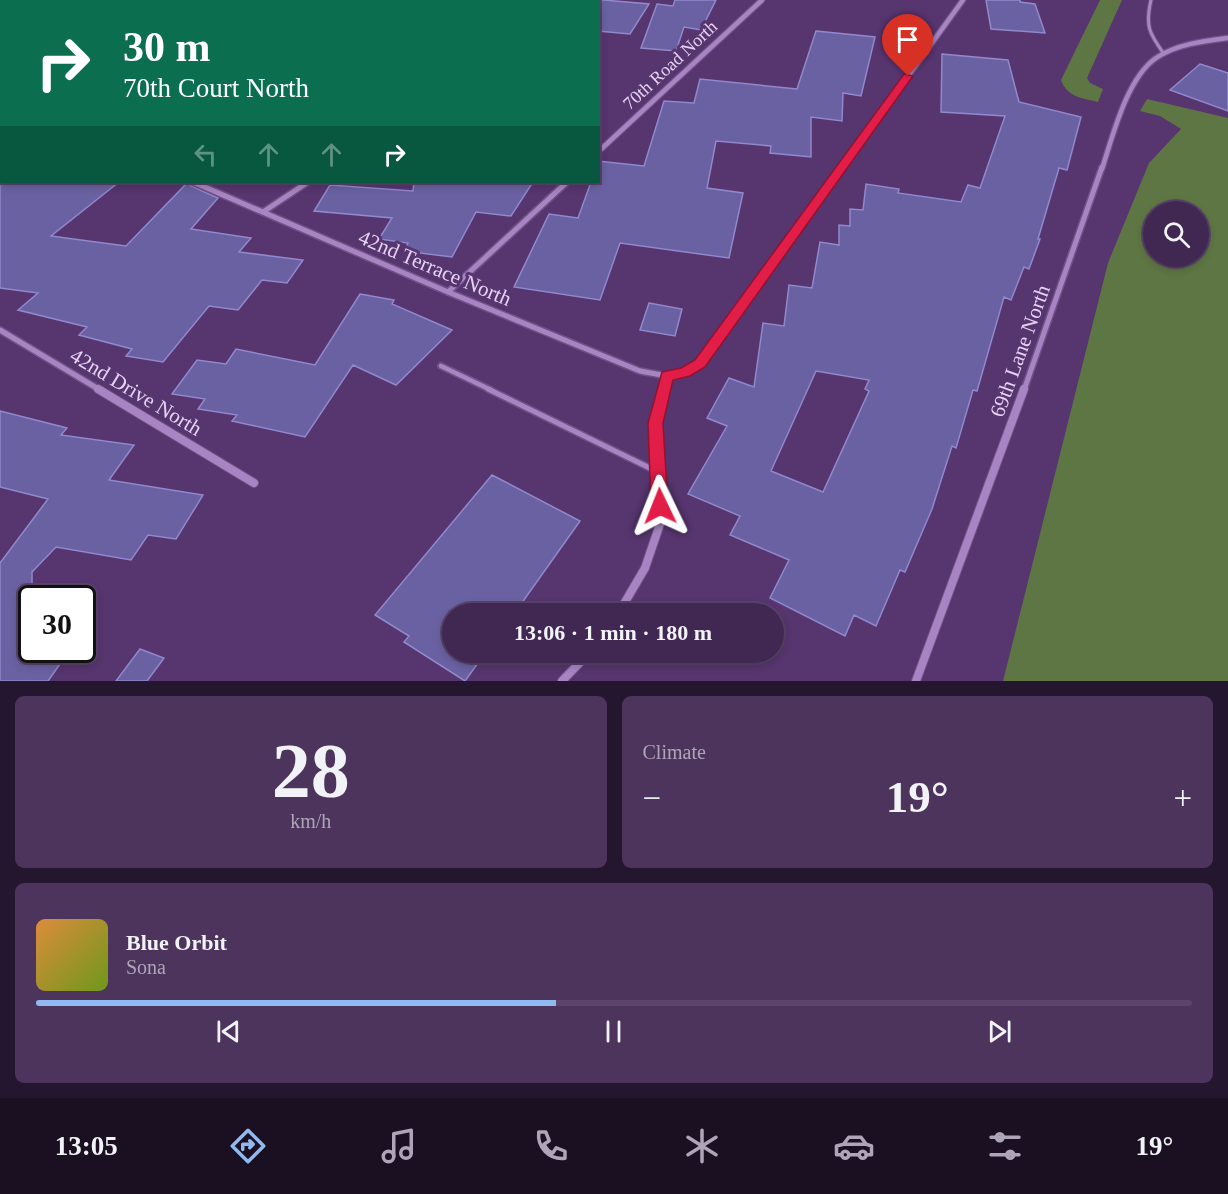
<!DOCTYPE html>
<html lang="en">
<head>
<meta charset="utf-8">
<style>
	:root { --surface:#412853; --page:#4c345d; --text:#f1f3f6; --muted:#aea6b8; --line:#5a446a; --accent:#90b9f0 }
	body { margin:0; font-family:"Times New Roman",serif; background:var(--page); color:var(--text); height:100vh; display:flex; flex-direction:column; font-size:22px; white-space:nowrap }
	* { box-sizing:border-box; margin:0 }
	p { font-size:20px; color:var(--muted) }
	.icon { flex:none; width:33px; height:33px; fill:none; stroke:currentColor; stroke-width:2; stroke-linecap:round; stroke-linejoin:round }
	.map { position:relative; height:681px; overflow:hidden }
	.sheet { display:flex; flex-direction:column; gap:15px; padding:15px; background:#24162e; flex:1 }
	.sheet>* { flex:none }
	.top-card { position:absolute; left:0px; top:0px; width:600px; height:183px; box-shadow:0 3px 9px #0003,0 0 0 2px var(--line); background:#0b6e4f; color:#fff; overflow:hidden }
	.buttons { position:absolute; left:1143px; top:201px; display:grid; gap:12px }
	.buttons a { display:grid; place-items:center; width:66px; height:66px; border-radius:50%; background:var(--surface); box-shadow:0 3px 9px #0003,0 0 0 2px var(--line); font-size:30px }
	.speed { position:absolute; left:18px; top:585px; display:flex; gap:12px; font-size:30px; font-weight:700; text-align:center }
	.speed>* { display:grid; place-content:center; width:78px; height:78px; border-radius:50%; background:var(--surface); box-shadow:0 3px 9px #0003,0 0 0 2px var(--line); line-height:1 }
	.speed .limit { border:3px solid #111; border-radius:9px; background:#fff; color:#111 }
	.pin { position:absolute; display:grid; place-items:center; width:51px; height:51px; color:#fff; margin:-62px -26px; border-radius:50% 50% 50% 0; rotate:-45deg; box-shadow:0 0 6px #0007 }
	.pin .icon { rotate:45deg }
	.me { position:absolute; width:66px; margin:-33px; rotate:358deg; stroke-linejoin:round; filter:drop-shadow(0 0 4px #0008) }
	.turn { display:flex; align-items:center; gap:21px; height:126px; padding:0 24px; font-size:27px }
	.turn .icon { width:78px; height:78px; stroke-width:2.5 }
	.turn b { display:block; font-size:42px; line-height:51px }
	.lanes { display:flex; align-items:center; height:57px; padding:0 24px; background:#0003; justify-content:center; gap:30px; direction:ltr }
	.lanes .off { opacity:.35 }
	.big { font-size:45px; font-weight:700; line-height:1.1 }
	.sheet .card { flex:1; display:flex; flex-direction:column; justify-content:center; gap:9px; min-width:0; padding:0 21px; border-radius:9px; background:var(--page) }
	.sheet .dial { align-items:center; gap:0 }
	.dial b { font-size:78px; line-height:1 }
	.song { display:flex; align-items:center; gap:18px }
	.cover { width:72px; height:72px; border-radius:9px; background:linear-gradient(135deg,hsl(30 70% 55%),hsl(80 70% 35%)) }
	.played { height:6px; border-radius:3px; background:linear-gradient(90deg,var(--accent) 45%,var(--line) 45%) }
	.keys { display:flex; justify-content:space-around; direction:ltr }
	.heat { display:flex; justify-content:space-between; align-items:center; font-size:33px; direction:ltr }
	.sheet .tiles { flex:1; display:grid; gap:15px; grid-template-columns:1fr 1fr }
	.card:last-child { grid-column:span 2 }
	.trip { position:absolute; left:442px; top:603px; width:342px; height:60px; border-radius:30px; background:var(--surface); box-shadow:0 3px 9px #0003,0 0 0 2px var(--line); font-weight:700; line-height:60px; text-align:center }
	.tabs { display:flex; height:96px; justify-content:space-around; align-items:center; background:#1a1021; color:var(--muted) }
	.tabs .icon { width:42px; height:42px }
	.tabs .active { color:var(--accent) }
	.tabs b { font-size:27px; color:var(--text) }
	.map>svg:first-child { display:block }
	.water { fill:#5e7643; fill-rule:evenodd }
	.building { fill:#6a61a2; stroke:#9188cd; stroke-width:1.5; fill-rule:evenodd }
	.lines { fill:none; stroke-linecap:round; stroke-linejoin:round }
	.service-far2-casing { stroke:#6f5283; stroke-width:5 }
	.service-far1-casing { stroke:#6f5283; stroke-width:8 }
	.service-casing { stroke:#6f5283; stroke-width:8 }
	.minor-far2-casing { stroke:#6f5283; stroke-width:7 }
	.minor-far1-casing { stroke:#6f5283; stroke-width:8 }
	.minor-casing { stroke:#6f5283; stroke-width:10 }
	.service-far2 { stroke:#a884c4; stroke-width:3 }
	.service-far1 { stroke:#a884c4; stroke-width:4.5 }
	.service { stroke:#a884c4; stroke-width:5 }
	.minor-far2 { stroke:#a884c4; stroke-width:4.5 }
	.minor-far1 { stroke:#a884c4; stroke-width:5 }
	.minor { stroke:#a884c4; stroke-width:8 }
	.route { fill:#e11d48; stroke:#92132f; stroke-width:1.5 }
	.labels { text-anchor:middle; stroke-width:6; stroke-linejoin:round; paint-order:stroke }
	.far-street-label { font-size:18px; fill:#e5d3f5; stroke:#57356f }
	.street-label { font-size:21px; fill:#e5d3f5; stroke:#57356f }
</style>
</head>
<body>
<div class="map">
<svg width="1228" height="681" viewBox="0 0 1228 681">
	<rect width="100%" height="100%" fill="#57356f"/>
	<path class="water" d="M1100 0H1122L1087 78 1090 83 1103 89 1098 102C1082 98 1067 97 1061 80Z
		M1147 99 1228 118V681H1003L1108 263 1149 163 1181 129 1160 116 1140 111ZM1154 212H1198V256H1154Z"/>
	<path class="building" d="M598 0H604L649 4 630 34 598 31Z
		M675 0H716L701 30 684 27 676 51 641 48 657 4 673 6Z
		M986 0H1020V2L1035 4 1045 33 991 29Z
		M816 31 875 37 861 96 843 93 842 121 811 117V157L770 153 771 146 716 141 707 188 743 193 729 258 620 243 600 300 514 287 549 214 578 218 591 182H598V161L644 166 664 101 694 103 700 79 797 89Z
		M942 54 1008 60 1019 102 1081 117 1067 170 1059 168 1038 239H1040L1029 269 1024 267 1011 300 1004 297 977 391 973 390 956 448 952 446 932 509 905 572 900 570 876 626 854 615 845 636 770 598 789 560 730 535 740 516 688 494 727 426 707 418 729 378 754 387 763 323 784 326 789 285 812 288 820 242 839 245V225L850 226V209L863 210 866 184 899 189 898 193 961 202 968 185 980 188 1005 116 941 112ZM816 371 869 380 865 389 869 391 823 492 771 471Z
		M1200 64 1228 73V111L1170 90Z
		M0 182H119L51 236 126 246 188 182 191 186 218 198 191 229 251 238 239 252 303 260 287 283 262 280 238 310 209 306 163 362 126 356 132 349 79 335 87 327 18 310 38 293 0 288Z
		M414 182H533L511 216 476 212 452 257 404 251 408 243 379 239 392 218 314 211 330 185 413 191Z
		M360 294 394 300 392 304 452 330 396 385 353 365 305 437 232 421 237 415 198 409 205 399 172 394 197 360 226 364 236 349 315 365Z
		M649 303 682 309 675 336 640 330Z
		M0 411 67 428 61 435 134 445 109 480 203 495 176 539 148 535 131 560 56 547 32 572V650H70L48 681H0V563L48 499 0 487Z
		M492 475 580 521 514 614H453V652H486L465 681 404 642 409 636 375 615Z
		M140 649 164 658 147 681H116Z"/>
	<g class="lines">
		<defs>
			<path id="service-far2" d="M1151 0C1145 26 1149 33 1164 54"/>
			<path id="service-far1" d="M441 366 491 390"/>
			<path id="service" d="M488 389 658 472"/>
			<path id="minor-far2" d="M173 2 176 0
				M369 2 372 0
				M570 2 572 0
				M598 152 762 0
				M841 169 963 0
				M1102 169C1113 135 1127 78 1156 58 1177 44 1204 41 1228 38"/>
			<path id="minor-far1" d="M193 182 448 292 640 371 667 376
				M263 212 308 182
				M448 292 567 182
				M0 330 100 390
				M664 390 667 376 685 372 700 363 842 167
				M1024 390 1102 167"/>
			<path id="minor" d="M98 389 254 483
				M618 614 645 568 660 524 656 423 664 389
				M562 681 590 652
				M916 681 1024 389"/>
		</defs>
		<use href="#service-far2" class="service-far2-casing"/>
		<use href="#service-far1" class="service-far1-casing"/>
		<use href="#service" class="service-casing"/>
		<use href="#minor-far2" class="minor-far2-casing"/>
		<use href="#minor-far1" class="minor-far1-casing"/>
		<use href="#minor" class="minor-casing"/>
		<use href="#service-far2" class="service-far2"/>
		<use href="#service-far1" class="service-far1"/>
		<use href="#service" class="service"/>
		<use href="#minor-far2" class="minor-far2"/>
		<use href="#minor-far1" class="minor-far1"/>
		<use href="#minor" class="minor"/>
	</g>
	<path class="route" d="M904 74 913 76 705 367 690 376 673 380 663 423 668 506 665 511 660 513 654 511 651 506 648 423 662 372 681 368 695 360Z"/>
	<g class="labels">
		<g class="far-street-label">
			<text transform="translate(670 65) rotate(-43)" y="6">70th Road North</text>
		</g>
		<g class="street-label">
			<text transform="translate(435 268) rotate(23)" y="7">42nd Terrace North</text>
			<text transform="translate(1020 351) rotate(-70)" y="7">69th Lane North</text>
			<text transform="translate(136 392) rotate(31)" y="7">42nd Drive North</text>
		</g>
	</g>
</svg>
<div class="buttons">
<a><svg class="icon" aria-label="search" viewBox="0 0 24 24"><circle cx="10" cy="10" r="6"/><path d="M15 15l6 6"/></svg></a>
</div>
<div class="speed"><div class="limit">30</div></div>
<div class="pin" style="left:908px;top:76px;background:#d93025"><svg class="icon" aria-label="arrive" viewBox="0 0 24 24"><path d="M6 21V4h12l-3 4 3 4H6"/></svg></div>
<svg class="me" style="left:660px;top:506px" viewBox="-20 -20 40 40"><path d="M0-17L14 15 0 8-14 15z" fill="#e11d48" stroke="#fff" stroke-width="4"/></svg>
<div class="trip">13:06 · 1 min · 180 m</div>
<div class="top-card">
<div class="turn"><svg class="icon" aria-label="right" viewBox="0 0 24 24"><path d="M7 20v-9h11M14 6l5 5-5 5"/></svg><div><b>30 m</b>70th Court North</div></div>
<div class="lanes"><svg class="icon off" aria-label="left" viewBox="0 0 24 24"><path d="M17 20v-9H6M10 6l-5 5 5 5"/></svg><svg class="icon off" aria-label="ahead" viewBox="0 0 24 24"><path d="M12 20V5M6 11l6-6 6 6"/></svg><svg class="icon off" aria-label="ahead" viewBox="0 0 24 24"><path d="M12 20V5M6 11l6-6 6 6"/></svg><svg class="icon" aria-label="right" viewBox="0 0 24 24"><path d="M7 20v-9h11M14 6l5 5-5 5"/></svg></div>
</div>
</div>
<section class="sheet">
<div class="tiles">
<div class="card dial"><b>28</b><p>km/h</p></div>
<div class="card"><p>Climate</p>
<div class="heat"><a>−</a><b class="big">19°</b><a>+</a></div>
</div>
<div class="card">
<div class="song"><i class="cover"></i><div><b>Blue Orbit</b><p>Sona</p></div></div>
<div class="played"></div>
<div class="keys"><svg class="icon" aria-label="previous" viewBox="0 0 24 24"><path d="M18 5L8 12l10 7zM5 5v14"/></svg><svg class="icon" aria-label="pause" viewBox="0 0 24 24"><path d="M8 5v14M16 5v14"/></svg><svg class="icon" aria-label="next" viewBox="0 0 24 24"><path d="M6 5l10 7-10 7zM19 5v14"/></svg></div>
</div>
</div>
</section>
<nav class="tabs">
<b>13:05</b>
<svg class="icon active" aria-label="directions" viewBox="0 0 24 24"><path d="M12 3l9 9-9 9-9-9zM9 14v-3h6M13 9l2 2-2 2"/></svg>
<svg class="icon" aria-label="music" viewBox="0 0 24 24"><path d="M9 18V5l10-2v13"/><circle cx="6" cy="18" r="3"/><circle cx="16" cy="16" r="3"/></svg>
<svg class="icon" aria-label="phone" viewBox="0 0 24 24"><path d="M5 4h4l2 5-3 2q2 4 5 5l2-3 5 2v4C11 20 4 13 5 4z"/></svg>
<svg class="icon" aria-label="climate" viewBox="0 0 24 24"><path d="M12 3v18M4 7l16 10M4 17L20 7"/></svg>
<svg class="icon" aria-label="car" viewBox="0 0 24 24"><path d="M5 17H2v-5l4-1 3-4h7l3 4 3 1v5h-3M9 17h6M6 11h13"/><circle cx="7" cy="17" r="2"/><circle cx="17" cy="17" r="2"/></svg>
<svg class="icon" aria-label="filters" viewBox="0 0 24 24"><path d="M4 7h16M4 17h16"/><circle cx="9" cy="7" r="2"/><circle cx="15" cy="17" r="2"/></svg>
<b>19°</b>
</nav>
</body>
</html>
